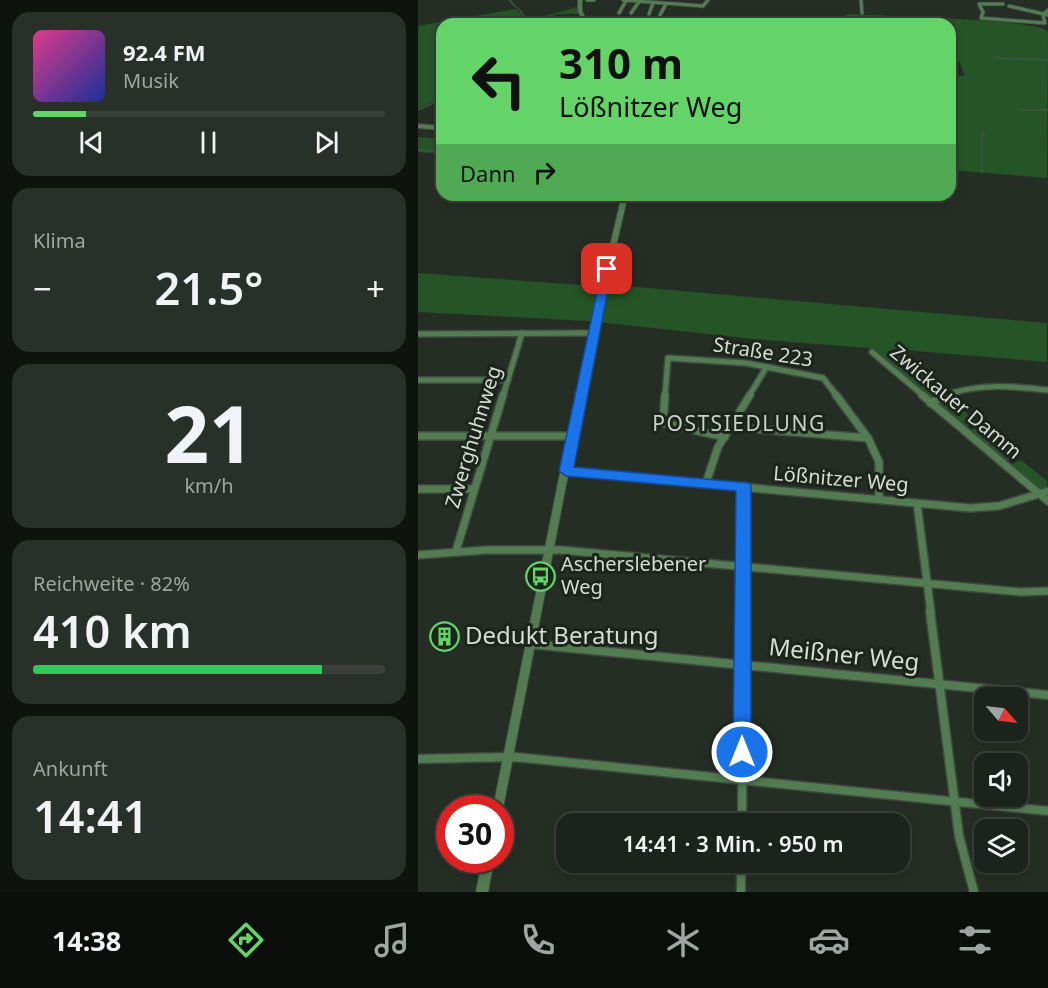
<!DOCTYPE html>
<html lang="de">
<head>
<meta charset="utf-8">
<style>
	:root { --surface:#1c221c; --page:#292f29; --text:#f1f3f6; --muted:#a0a4a3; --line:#3a3f3b; --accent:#64d468 }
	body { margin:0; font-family:"Noto Sans",sans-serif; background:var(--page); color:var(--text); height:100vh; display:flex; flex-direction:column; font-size:22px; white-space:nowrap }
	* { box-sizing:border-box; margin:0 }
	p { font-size:20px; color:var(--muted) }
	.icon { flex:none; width:33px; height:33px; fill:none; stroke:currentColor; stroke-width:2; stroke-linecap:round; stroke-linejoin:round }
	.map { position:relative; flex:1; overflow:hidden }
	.sheet { display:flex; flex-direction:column; gap:12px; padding:12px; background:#0f130f; width:418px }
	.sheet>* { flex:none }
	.banner { position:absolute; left:18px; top:18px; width:520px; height:183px; border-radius:18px; box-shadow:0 3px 9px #0003,0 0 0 2px var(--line); background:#64d468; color:#111; overflow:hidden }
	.needle { width:39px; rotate:118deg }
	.buttons { position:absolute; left:556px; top:687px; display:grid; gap:12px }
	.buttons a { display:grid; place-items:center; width:54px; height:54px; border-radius:12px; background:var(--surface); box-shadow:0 3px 9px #0003,0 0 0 2px var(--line); font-size:30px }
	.speed { position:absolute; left:18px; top:795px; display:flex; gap:12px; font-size:30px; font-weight:700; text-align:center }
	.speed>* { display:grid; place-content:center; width:78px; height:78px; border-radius:50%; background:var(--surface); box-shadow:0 3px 9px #0003,0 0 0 2px var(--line); line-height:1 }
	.speed .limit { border:9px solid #d22; background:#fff; color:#111 }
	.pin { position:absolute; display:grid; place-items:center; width:51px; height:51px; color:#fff; margin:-26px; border-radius:12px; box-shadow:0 3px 9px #0006 }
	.me { position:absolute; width:66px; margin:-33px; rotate:0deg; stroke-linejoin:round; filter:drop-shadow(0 0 4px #0008) }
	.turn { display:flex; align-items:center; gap:21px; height:126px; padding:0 24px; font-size:27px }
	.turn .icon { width:78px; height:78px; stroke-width:2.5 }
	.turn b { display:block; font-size:42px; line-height:51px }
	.then { display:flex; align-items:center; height:57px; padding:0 24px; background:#0003; gap:12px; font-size:22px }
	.big { font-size:45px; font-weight:600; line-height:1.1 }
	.sheet .widget { flex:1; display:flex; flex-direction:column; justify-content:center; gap:9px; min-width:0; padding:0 21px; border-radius:18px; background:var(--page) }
	.sheet .dial { align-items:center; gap:0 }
	.dial b { font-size:78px; line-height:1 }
	.song { display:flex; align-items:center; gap:18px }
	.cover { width:72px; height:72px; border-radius:9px; background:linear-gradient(135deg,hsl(330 70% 55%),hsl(230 70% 35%)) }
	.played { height:6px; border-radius:3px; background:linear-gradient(90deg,var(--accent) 15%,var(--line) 15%) }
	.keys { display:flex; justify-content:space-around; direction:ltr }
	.heat { display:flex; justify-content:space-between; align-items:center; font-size:33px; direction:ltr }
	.charge { height:9px; border-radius:4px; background:linear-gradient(90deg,#34c759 82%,var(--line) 0) }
	.trip { position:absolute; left:138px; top:813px; width:354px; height:60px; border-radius:18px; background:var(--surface); box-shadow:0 3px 9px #0003,0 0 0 2px var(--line); font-weight:600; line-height:60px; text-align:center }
	.tabs { display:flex; height:96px; justify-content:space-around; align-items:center; background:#0b0e0b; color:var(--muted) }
	.tabs .icon { width:42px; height:42px }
	.tabs .selected { color:var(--accent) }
	.tabs b { font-size:27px; color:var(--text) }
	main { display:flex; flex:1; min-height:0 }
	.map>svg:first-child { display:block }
	.green { fill:#255527 }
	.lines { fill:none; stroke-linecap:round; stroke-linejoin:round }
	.stream { stroke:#405440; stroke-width:1.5 }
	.minor-far4-casing { stroke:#414a41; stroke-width:4.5 }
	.minor-far3-casing { stroke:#414a41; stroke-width:6 }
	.minor-far2-casing { stroke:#414a41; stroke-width:8 }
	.minor-far1-casing { stroke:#414a41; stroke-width:10 }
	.minor-casing { stroke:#414a41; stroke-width:11 }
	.tertiary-casing { stroke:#414a41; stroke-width:2 }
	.minor-far4 { stroke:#537c53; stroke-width:3 }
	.minor-far3 { stroke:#537c53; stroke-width:4 }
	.minor-far2 { stroke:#537c53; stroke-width:5 }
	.minor-far1 { stroke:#537c53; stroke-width:7 }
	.minor { stroke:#537c53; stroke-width:8 }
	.tertiary { fill:#537c53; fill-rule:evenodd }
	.route { fill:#1a73e8; stroke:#114b97; stroke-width:1.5 }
	.labels { text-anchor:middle; stroke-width:6; stroke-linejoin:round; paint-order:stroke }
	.street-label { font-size:20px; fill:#d5dbd5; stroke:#1c251c }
	.poi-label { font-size:20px; fill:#d5dbd5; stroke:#1c251c; text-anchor:start }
	.neighbourhood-label { font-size:21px; letter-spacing:1.5px; fill:#c7d3c7; stroke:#1c251c }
	.near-poi-label { font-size:24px; fill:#d5dbd5; stroke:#1c251c; text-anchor:start }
	.near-street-label { font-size:24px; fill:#d5dbd5; stroke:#1c251c }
</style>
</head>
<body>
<main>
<section class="sheet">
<div class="widget">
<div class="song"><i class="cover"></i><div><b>92.4 FM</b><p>Musik</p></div></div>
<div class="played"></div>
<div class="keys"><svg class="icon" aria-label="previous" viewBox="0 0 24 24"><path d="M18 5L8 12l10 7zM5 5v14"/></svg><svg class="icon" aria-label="pause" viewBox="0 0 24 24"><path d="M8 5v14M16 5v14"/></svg><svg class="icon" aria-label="next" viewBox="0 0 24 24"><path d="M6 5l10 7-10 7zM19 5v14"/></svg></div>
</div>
<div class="widget"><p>Klima</p>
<div class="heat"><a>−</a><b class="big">21.5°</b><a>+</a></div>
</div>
<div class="widget dial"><b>21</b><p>km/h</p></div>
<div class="widget"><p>Reichweite · 82%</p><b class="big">410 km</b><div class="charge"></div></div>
<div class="widget"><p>Ankunft</p><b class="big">14:41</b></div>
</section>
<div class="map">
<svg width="630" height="892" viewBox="0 0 630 892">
	<rect width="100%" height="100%" fill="#252e25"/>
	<path class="green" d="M159 7 162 14H140L109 24H24V97L0 109V26L98 9 109 21Z
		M431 14C460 16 616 19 630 31L629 178 533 170V75L547 76 541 61 533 60 532 24H425V16Z
		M0 137 24 139V154L0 152Z
		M0 273 163 285 173 283 629 323V362L473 349 526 393 513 401 451 348 336 339 170 321 0 312Z
		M527 396 559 422 545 429 520 406 519 402Z
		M563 426 599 456 588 461 552 431Z
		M603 460 629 481V489L622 491 591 466Z"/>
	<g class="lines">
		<path class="stream" d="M91 0 98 7
			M100 8 112 24
			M536 38 541 21H543
			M578 58 630 60
			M0 110 24 99
			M603 110H630
			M0 150 24 152
			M564 173V134L567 133"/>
		<defs>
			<path id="minor-far4" d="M169 0H176
				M205 0 285 6 290 0
				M443 0 444 13
				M585 4H561L565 12 563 18 627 23 625 15 630 10
				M591 6 630 15
				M201 13 208 1
				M213 13 221 2
				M231 14 235 3
				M242 15 248 4"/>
			<path id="minor-far3" d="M0 126 24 128"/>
			<path id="minor-far2" d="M0 334 175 333
				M454 352 506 396
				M0 380H90
				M85 396 104 333
				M247 396 250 358 328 363 405 378 419 396
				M331 396 348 368
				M525 396C559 383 594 386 630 390"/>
			<path id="minor-far1" d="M247 395 245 423 307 437
				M418 395 450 438 461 462V499
				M504 395 630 501
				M512 403 529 395
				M312 427 450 438
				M0 436H154
				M148 471 552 508 581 506 630 491
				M288 483 300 447 332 395
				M0 489H56
				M499 503 513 613
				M38 551 85 395
				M0 555 68 550H143L603 592 630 591
				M325 613 326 486"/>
			<path id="minor" d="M512 611 541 836 556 892
				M112 644 630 695
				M0 759 97 757 630 811
				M324 824 325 611
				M323 862V892"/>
			<path id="tertiary" d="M160 0H164V11L170 24H166L160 11Z
				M204 195H210L180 322 167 389 163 393 165 398 85 808 82 812V808H75L157 398V393L161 385 174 322Z
				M64 860H76L70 892H58Z"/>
		</defs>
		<use href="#minor-far4" class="minor-far4-casing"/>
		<use href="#minor-far3" class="minor-far3-casing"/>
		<use href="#minor-far2" class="minor-far2-casing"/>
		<use href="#minor-far1" class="minor-far1-casing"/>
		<use href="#minor" class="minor-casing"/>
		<use href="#tertiary" class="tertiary-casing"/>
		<use href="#minor-far4" class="minor-far4"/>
		<use href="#minor-far3" class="minor-far3"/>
		<use href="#minor-far2" class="minor-far2"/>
		<use href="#minor-far1" class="minor-far1"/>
		<use href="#minor" class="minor"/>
		<use href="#tertiary" class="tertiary"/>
	</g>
	<path class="route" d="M189 265 194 269 156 467 331 483 333 486V752L331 759 324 762 317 759 315 752 318 491 148 476 141 471 184 269Z"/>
	<defs>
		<symbol id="bus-ring" viewBox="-11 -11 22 22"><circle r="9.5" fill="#1c251c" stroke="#64d468" stroke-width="1.5"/><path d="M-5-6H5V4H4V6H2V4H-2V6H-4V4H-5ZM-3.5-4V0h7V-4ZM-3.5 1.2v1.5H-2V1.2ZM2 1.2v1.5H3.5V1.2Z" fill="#64d468"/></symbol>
		<symbol id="building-ring" viewBox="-11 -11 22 22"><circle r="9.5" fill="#1c251c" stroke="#64d468" stroke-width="1.5"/><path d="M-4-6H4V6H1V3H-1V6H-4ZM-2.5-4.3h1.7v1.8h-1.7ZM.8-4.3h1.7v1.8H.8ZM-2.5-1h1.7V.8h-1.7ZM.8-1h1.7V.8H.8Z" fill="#64d468"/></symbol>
	</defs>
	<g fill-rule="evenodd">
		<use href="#bus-ring" x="106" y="560" width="33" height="33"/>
		<use href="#building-ring" x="10" y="620" width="33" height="33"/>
	</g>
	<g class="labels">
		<g class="street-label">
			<text transform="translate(345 352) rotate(9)" y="7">Straße 223</text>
			<text transform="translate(538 402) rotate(40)" y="7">Zwickauer Damm</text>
			<text transform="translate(55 437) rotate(-73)" y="7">Zwerghuhnweg</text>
			<text transform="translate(423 479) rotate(5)" y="7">Lößnitzer Weg</text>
		</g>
		<g class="poi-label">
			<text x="143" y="571">Ascherslebener<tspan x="143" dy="23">Weg</tspan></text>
		</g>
		<g class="neighbourhood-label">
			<text x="321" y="431">POSTSIEDLUNG</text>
		</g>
		<g class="near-poi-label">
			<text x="47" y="644">Dedukt Beratung</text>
		</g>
		<g class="near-street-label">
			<text transform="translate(426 655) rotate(6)" y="8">Meißner Weg</text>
		</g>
	</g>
</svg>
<div class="buttons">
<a><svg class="needle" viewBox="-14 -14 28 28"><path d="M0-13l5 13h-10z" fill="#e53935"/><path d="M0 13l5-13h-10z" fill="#a0a4a3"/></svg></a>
<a><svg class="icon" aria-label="sound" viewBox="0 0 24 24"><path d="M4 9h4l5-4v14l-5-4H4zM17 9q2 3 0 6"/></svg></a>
<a><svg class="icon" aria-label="layers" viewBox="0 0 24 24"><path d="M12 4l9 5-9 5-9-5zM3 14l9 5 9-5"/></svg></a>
</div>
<div class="speed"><div class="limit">30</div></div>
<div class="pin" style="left:189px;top:269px;background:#d93025"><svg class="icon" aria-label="arrive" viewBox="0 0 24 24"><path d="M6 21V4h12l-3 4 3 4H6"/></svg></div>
<svg class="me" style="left:324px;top:752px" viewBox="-20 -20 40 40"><circle r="17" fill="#1a73e8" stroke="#fff" stroke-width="3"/><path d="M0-11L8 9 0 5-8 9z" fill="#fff"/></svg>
<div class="trip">14:41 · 3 Min. · 950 m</div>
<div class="banner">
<div class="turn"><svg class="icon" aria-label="left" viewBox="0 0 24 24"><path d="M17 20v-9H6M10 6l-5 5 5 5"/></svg><div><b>310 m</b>Lößnitzer Weg</div></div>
<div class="then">Dann<svg class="icon" aria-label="right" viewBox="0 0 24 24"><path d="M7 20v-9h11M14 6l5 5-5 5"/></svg></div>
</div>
</div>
</main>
<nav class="tabs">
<b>14:38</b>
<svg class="icon selected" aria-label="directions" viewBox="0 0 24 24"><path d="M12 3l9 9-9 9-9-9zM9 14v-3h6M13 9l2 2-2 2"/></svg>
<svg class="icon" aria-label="music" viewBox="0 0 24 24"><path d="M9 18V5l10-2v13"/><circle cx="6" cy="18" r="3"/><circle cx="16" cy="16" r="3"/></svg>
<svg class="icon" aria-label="phone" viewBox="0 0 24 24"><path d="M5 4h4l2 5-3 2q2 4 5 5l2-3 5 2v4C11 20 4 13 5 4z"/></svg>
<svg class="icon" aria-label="climate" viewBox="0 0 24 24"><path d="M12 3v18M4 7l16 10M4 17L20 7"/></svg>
<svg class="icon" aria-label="car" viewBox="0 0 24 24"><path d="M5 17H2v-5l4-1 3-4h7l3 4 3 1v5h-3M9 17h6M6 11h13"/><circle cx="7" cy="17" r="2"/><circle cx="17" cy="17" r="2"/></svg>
<svg class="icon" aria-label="filters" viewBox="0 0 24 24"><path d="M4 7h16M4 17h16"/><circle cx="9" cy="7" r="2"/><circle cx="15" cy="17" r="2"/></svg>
</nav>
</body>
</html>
